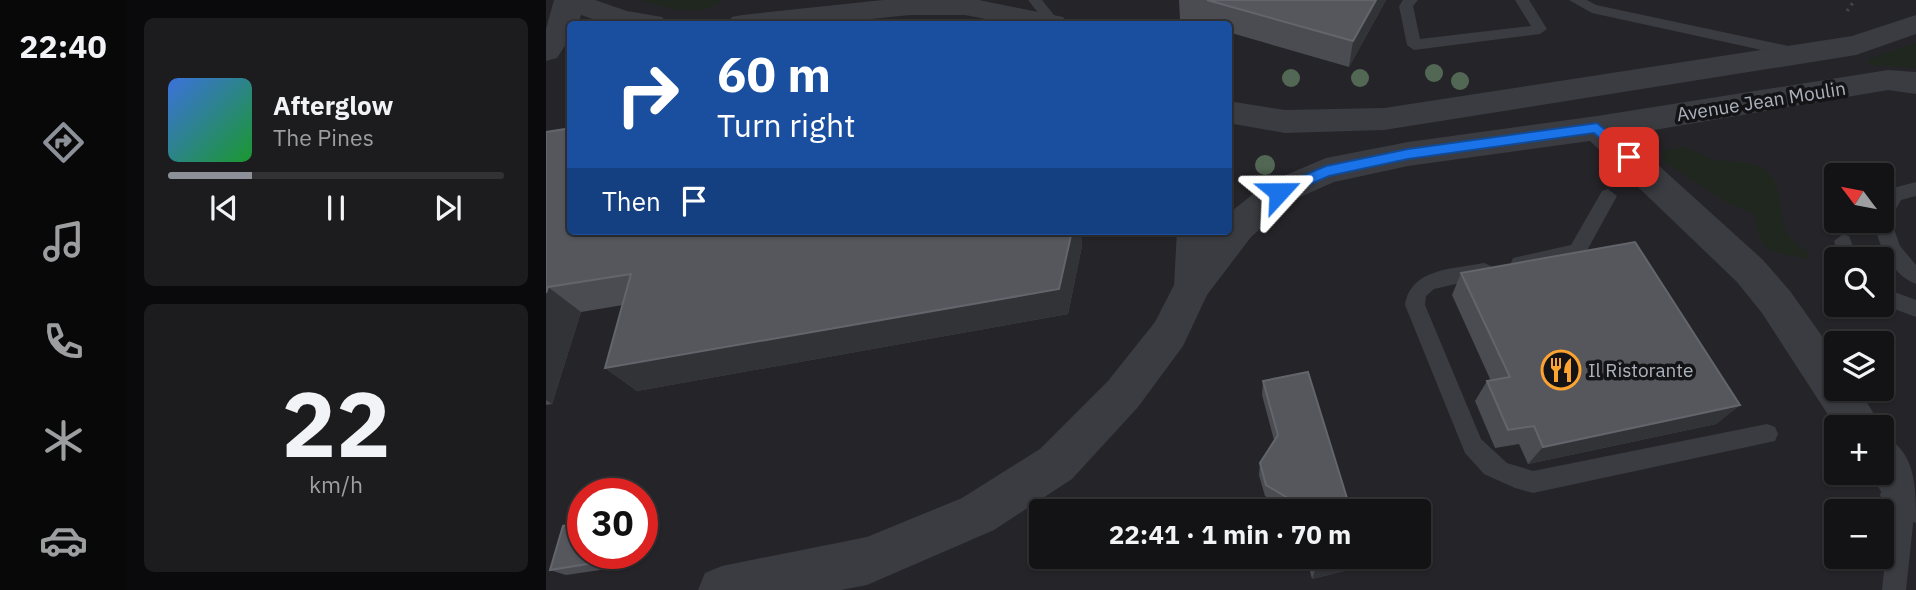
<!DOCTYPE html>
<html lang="en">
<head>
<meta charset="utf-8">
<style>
	:root { --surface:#131315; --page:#1c1c1e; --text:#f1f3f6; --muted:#9d9ea0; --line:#323234; --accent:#8c9099 }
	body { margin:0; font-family:"IBM Plex Sans",sans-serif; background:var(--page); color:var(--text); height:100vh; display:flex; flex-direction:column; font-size:26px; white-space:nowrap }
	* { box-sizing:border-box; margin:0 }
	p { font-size:23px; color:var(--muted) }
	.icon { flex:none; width:38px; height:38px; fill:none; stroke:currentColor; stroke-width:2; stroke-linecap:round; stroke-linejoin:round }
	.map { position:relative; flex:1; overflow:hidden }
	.panel { display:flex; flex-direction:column; gap:18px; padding:18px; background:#0a0a0c; width:420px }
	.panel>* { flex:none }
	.top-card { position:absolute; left:21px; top:21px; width:665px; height:214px; border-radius:7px; box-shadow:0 2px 5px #0004,0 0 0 2px var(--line); background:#1a4fa0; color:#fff; overflow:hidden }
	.needle { width:46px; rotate:302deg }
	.controls { position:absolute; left:1278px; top:163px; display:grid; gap:14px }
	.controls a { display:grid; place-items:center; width:70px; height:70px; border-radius:7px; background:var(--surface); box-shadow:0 2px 5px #0004,0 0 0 2px var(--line); font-size:35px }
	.speed { position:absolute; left:21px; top:478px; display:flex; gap:14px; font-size:35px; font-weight:700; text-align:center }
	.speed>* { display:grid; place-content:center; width:91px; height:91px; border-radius:50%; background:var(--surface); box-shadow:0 2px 5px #0004,0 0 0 2px var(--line); line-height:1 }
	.speed .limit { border:10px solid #d22; background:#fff; color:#111 }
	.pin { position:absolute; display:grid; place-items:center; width:60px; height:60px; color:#fff; margin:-30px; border-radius:14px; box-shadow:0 4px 10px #0006 }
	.me { position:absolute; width:77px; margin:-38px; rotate:66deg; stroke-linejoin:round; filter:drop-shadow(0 0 5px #0008) }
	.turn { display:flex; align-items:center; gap:24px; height:147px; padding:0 35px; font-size:32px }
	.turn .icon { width:91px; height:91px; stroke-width:2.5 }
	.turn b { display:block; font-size:49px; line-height:60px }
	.then { display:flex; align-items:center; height:66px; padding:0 35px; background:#0003; gap:14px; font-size:26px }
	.panel .tile { flex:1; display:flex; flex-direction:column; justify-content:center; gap:10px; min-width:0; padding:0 24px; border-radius:10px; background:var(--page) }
	.panel .dial { align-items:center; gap:0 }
	.dial b { font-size:91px; line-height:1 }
	.song { display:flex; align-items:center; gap:21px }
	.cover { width:84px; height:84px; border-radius:10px; background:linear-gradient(135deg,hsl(220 70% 55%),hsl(130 70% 35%)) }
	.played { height:7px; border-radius:4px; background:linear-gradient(90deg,var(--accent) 25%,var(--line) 25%) }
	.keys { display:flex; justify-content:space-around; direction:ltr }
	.trip { position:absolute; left:483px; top:499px; width:402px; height:70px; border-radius:7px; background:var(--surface); box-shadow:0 2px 5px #0004,0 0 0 2px var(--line); font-weight:700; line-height:70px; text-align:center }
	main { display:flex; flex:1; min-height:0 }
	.menu { display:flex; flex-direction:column; width:126px; justify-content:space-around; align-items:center; background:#080808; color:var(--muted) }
	.menu .icon { width:49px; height:49px }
	.menu .on { color:var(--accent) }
	.menu b { font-size:32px; color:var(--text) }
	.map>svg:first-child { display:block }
	.built { fill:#252529; fill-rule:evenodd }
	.green { fill:#1f271f }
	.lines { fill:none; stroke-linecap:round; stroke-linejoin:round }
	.path { stroke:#404348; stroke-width:3.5; stroke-dasharray:2.5 4.5; stroke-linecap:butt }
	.service { fill:#3a3c41; fill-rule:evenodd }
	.minor { fill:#3a3c41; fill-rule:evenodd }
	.tree { fill:#536854 }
	.wall { fill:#4a4c51 }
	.shaded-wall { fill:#323337 }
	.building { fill:#55575d; stroke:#62656c; stroke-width:2 }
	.route { fill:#1a73e8; stroke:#114b97; stroke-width:2 }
	.labels { text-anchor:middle; stroke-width:7; stroke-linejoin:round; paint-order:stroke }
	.street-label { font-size:19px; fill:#abb2bc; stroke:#141417 }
	.poi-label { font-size:19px; fill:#abb2bc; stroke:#141417; text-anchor:start }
</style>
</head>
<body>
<main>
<nav class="menu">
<b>22:40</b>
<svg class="icon on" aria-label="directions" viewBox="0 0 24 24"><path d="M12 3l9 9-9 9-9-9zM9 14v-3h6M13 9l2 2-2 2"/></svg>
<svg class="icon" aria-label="music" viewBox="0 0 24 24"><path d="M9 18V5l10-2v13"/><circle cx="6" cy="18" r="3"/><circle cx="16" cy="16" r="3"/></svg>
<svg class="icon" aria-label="phone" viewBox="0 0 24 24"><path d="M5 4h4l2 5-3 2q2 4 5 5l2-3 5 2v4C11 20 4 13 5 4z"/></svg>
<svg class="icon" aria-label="climate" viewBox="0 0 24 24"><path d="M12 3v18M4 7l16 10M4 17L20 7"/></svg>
<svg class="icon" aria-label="car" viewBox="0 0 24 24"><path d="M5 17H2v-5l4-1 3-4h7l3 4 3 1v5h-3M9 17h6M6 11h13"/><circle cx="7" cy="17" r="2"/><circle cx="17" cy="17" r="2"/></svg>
</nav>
<section class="panel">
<div class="tile">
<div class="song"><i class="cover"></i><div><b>Afterglow</b><p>The Pines</p></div></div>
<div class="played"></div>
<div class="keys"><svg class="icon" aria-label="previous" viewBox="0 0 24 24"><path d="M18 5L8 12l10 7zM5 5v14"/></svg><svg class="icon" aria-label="pause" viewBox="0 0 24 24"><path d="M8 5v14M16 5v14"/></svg><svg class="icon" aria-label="next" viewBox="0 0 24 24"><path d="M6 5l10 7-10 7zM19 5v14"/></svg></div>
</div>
<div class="tile dial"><b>22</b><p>km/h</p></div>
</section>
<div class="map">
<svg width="1370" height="590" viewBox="0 0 1370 590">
	<rect width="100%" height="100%" fill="#19191c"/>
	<path class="built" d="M0 0H1370V590H0ZM24 24H682V231H24ZM1290 175H1335V220H1290ZM1290 259H1335V304H1290ZM1290 343H1335V388H1290ZM1290 427H1335V472H1290ZM37 494H96V553H37ZM495 511H873V556H495ZM1290 511H1335V556H1290Z"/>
	<path class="green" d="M93 0H168L176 1C152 19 119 7 93 0Z
		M1370 43V68L1325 65 1321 60Z
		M1137 147C1148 150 1157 156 1167 159 1186 164 1210 158 1224 175 1240 193 1230 220 1244 237 1250 244 1259 249 1265 255L1261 259C1227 251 1212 255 1209 215L1180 202 1119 162 1117 151Z"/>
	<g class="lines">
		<path class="path" d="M1301 11 1309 0"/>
		<path class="service" d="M482 0H496L515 24H501Z
			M857 0H872L867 6 874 39 985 26 969 0H983L1001 29 994 34 868 50 861 45 853 6Z
			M1023 0H1041L1050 5 1252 48 1260 53 1252 58 1046 13Z
			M1370 182V196L1355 200 1347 214V226L1354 246 1370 265V284C1347 276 1330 244 1329 220H1335V198L1347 188Z
			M1062 189 1071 196 1038 256 974 271 967 268 965 263 967 258 1025 245 1056 191Z
			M1297 234 1303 236 1312 259H1294L1288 241Z
			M938 263 945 266 947 271 945 276 888 289 880 296 879 305 935 439 961 463 987 471 1221 424 1229 427 1232 434 1229 441 987 493 969 488 938 474 919 453 859 305C865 268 907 269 938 263Z
			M1335 287 1370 300V317L1335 304Z
			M1345 484 1353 487 1368 515 1360 590H1336L1344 516 1334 495 1337 487Z"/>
		<path class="minor" d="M8 0H49L81 11 116 17 121 24H61L35 15 32 24H24V38L11 58 0 61V29Z
			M337 0H433L517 17 522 24H465L419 15H364L276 24H181L186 17 196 15Z
			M1370 15V34L1310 55 838 130 739 133 682 123V101L739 110 838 108 1306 36Z
			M1342 70 1370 72V94L1342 90 1079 135 1217 260 1244 291 1290 356V388H1312L1336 427 1335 428 1290 427 1216 313 1191 282 1044 141 862 166 788 182 745 201 705 237 661 295 637 346 592 407 526 479 448 530 321 585 295 590H152L159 573 176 566 321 537 416 498 494 449 562 381 609 322 628 285 631 231H682V214L721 183 780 158 862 142 1051 116Z
			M1335 434C1370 451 1370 485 1370 523L1354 517 1321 472H1335Z"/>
	</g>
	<g class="tree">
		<circle cx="888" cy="73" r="9"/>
		<circle cx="745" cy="78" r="9"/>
		<circle cx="814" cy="78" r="9"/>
		<circle cx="914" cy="81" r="9"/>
		<circle cx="719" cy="165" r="10"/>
	</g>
	<path class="wall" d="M633 0H840L803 67 682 32V24H655L634 19Z
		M0 132 536 246 522 314 91 391 59 368 77 305 35 312 6 404 0 405Z
		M915 273 1194 405 1170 424 982 464 973 444 949 448 929 401 941 381H945L906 295Z
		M717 381 805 511H743L719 496 713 475 714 463 728 440 716 395Z
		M79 553 75 567 20 575 4 570Z
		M760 556H819L814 567 766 579Z"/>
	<path class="shaded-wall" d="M830 0H840L803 67 807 41Z
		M526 231H536V246L522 314 91 391 59 368Z
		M2 287 35 312 6 404 0 400V293Z
		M1194 405 1170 424 982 464 997 447Z
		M63 553H79L75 567 60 561Z
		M819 558 814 567 766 579 769 570Z"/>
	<path class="building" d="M661 0H830L807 41Z
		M24 125V231H526L513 289 59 368 85 274 2 287 0 293V132L19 129Z
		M1089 242 1194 405 997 447 988 426 962 430 941 381 964 377 915 273Z
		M762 372 805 511H752L750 503 720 485 714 463 732 435 717 381Z
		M37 523V553H63L60 561 4 570 17 526Z
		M765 556H819V558L769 570Z"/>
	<path class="route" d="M1051 123 1088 154V161H1078L1048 133 862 159 783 176 733 198 726 192 728 188 780 166 862 149Z"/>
	<defs>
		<symbol id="restaurant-ring" viewBox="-11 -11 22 22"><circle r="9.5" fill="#141417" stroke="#fca331" stroke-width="1.5"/><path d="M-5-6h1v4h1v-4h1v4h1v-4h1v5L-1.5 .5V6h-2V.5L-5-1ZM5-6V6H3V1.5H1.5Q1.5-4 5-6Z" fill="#fca331"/></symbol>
	</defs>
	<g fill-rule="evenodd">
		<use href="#restaurant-ring" x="993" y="348" width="44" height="44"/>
	</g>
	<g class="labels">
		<g class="street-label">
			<text transform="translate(1215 101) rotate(-9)" y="7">Avenue Jean Moulin</text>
		</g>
		<g class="poi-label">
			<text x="1042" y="377">Il Ristorante</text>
		</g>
	</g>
</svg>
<div class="controls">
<a><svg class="needle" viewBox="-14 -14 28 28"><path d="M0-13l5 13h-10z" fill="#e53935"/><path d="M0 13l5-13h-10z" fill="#9d9ea0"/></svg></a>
<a><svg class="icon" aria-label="search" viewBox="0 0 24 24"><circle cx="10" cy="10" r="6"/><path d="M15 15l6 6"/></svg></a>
<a><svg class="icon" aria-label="layers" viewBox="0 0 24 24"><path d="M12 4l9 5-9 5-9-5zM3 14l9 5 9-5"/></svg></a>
<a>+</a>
<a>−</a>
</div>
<div class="speed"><div class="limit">30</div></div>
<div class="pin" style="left:1083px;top:157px;background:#d93025"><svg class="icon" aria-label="arrive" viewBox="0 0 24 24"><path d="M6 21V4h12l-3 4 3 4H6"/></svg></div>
<svg class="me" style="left:733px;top:192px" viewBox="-20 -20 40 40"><path d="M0-17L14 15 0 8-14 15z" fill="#1a73e8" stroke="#fff" stroke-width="4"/></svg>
<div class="trip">22:41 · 1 min · 70 m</div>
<div class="top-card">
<div class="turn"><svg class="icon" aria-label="right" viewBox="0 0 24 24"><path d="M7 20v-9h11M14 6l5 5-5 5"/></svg><div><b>60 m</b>Turn right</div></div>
<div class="then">Then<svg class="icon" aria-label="arrive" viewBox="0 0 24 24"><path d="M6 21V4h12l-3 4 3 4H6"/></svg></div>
</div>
</div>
</main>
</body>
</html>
